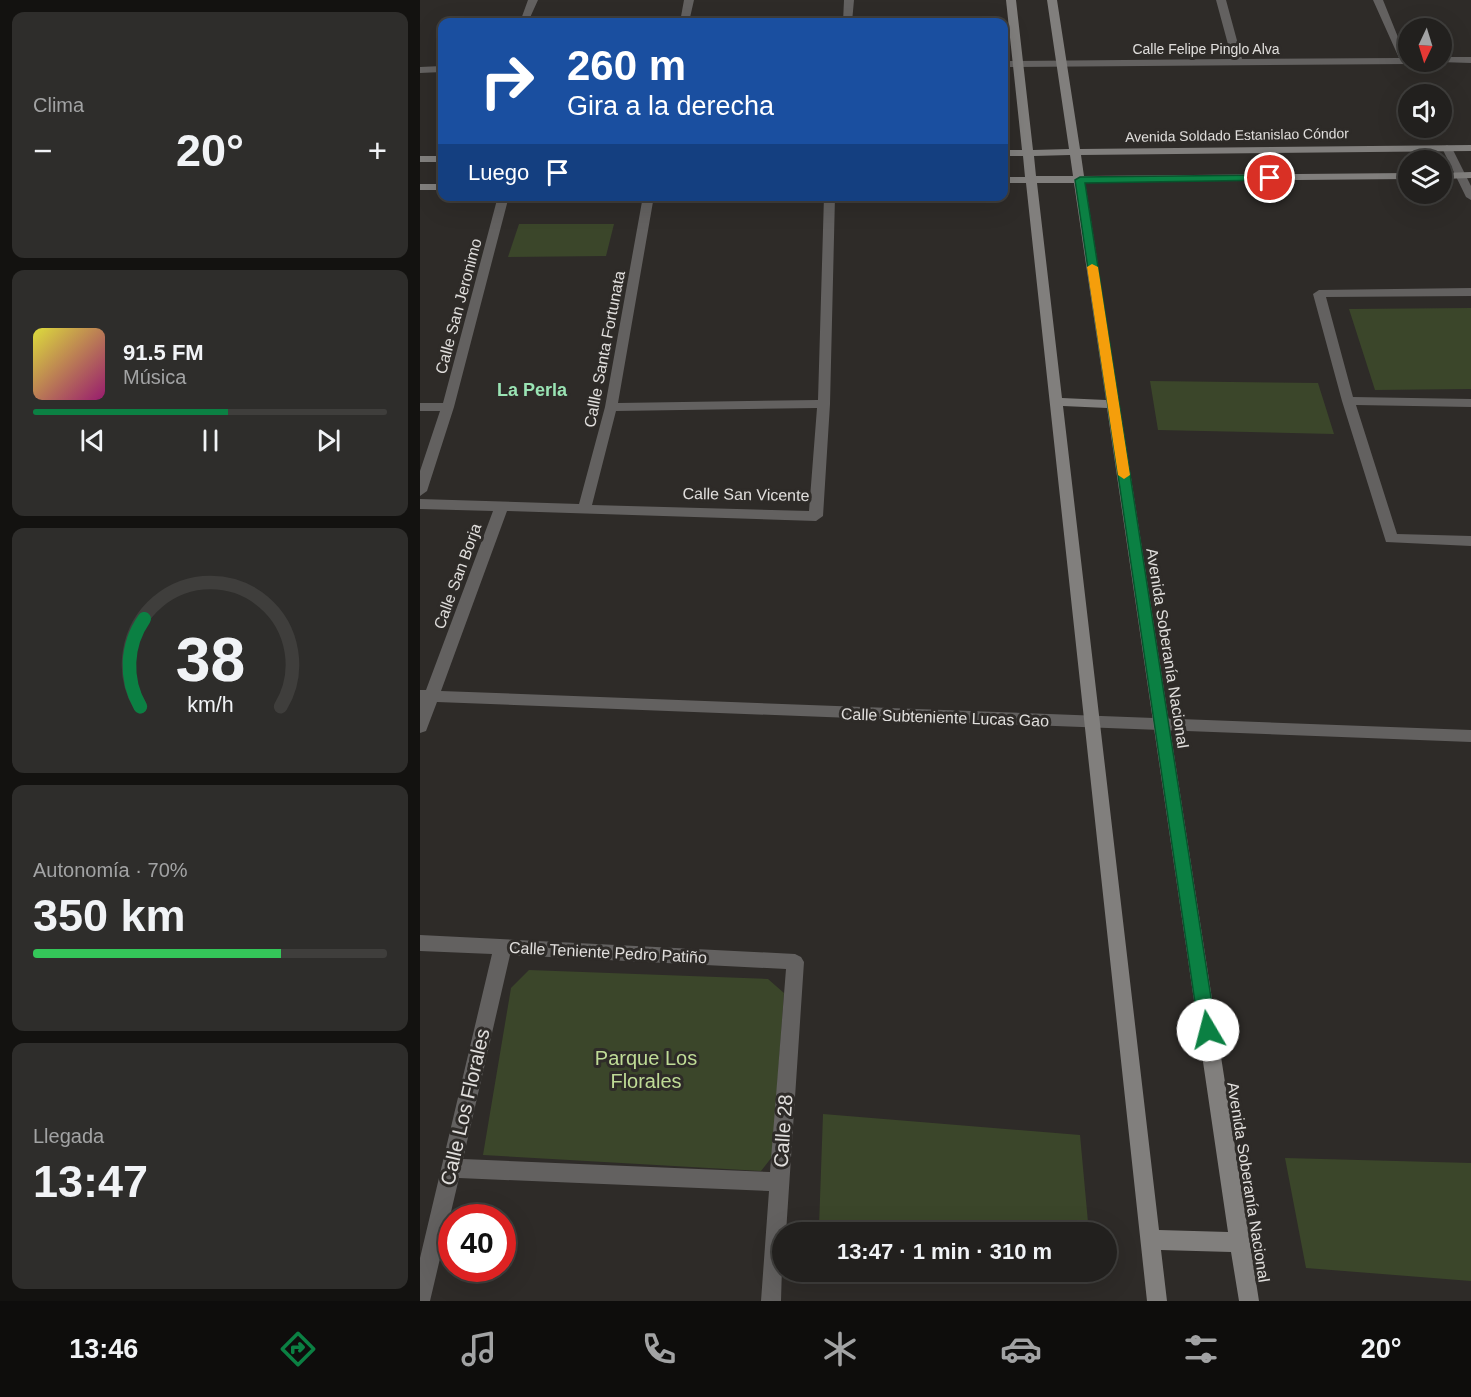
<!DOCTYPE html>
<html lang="es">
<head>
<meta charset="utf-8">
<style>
	:root { --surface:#22201e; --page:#2e2d2b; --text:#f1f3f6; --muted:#a2a3a4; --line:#3f3e3c; --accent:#0b8043 }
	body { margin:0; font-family:Helvetica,sans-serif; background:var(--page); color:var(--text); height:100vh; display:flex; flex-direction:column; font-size:22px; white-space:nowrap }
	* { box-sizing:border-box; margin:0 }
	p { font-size:20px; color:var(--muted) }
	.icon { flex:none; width:33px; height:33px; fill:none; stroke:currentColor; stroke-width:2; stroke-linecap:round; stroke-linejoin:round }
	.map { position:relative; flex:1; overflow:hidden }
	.panel { display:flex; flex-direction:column; gap:12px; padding:12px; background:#131210; width:420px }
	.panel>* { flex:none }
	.top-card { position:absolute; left:18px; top:18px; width:570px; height:183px; border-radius:12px; box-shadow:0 6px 24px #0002,0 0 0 2px var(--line); background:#1a4fa0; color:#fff; overflow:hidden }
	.needle { width:39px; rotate:184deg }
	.controls { position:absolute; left:978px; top:18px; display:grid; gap:12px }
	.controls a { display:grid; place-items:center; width:54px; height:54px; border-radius:50%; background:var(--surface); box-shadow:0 6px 24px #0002,0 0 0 2px var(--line); font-size:30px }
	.speed { position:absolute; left:18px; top:1204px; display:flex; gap:12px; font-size:30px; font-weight:700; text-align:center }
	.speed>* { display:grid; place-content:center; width:78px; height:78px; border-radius:50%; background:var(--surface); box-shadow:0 6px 24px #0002,0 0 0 2px var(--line); line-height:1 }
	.speed .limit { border:9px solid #d22; background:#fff; color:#111 }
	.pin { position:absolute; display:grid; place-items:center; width:51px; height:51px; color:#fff; margin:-26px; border:3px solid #fff; border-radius:50%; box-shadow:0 2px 6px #0007 }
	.me { position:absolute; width:66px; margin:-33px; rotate:352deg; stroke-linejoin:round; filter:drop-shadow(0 0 4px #0008) }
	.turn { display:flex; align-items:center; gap:21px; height:126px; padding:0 30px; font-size:27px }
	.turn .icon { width:78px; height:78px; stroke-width:2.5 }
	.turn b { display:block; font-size:42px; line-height:51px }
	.then { display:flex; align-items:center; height:57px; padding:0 30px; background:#0003; gap:12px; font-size:22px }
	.big { font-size:45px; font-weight:700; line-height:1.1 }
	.panel .widget { flex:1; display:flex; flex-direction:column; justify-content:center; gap:9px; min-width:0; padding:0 21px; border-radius:12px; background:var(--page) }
	.panel .dial { align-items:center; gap:0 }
	.dial svg { height:156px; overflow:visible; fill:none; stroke:var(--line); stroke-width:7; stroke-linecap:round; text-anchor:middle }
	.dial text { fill:var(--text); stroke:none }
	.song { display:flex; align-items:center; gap:18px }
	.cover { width:72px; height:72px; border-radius:9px; background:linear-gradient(135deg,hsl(60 70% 55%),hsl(320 70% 35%)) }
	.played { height:6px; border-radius:3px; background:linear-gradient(90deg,var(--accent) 55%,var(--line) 55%) }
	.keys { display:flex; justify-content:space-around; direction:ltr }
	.heat { display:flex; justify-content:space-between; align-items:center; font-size:33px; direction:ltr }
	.charge { height:9px; border-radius:4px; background:linear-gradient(90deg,#34c759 70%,var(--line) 0) }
	.trip { position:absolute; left:352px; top:1222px; width:345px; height:60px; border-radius:30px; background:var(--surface); box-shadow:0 6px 24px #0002,0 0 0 2px var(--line); font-weight:700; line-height:60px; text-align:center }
	.menu { display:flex; height:96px; justify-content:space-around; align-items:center; background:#0e0d0c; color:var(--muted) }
	.menu .icon { width:42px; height:42px }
	.menu .active { color:var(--accent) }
	.menu b { font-size:27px; color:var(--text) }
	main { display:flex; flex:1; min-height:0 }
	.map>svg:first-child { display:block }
	.green { fill:#3b462a }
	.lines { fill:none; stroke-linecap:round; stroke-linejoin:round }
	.street { fill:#636160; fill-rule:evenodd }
	.secondary { fill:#817f7d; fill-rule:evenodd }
	.route { fill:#0b8043; stroke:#07532c; stroke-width:1.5 }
	.slow { fill:#f59e0b }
	.labels { text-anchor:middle; stroke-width:6; stroke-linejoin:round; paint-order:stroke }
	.far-street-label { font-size:14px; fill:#e0dedc; stroke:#2e2b28 }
	.street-label { font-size:16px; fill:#e0dedc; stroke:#2e2b28 }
	.neighbourhood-label { font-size:18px; font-weight:bold; fill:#9ae4b4; stroke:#2e2b28 }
	.near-park-label { font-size:20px; fill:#bfdb96; stroke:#2e2b28 }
	.near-street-label { font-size:20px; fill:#e0dedc; stroke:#2e2b28 }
</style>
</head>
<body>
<main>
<section class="panel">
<div class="widget"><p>Clima</p>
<div class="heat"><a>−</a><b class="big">20°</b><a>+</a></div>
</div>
<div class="widget">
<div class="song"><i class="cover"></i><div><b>91.5 FM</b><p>Música</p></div></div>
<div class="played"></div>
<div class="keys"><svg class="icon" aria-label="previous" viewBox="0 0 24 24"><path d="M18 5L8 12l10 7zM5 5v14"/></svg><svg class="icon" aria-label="pause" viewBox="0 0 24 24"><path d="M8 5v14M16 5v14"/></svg><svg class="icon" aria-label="next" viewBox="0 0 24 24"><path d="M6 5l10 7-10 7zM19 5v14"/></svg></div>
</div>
<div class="widget dial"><svg viewBox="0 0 100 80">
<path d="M14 69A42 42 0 1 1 86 69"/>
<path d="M14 69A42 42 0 0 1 16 24" stroke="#0b8043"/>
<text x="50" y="56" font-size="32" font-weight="700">38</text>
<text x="50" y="72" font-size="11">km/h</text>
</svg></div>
<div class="widget"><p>Autonomía · 70%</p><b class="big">350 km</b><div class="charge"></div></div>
<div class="widget"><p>Llegada</p><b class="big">13:47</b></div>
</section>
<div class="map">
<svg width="1051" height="1301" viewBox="0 0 1051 1301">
	<rect width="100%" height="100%" fill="#2e2b28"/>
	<path class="green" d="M99 224H194L186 256 88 257Z
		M1051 308V389L955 390 929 309Z
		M730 381 898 383 914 434 738 430Z
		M109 970 348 979 364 993 352 1157 341 1171 63 1155 91 988Z
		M403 1114 660 1135 669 1233H472L399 1227Z
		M865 1158 1051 1163V1281L886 1268Z"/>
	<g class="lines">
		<path class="street" d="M108 0H118L108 22H100Z
			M264 0H274L269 22H260Z
			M424 0H434L432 22H423Z
			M796 0H806L822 59 979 58 953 0H963L988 62H993L988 64 584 67V61L812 59Z
			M1022 57H1051V63L1019 62H1022Z
			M22 66V72L0 73V67Z
			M1027 145 1032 148 1051 186V200L1046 197 1022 148Z
			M78 196H89L34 407 7 491 0 496V471L20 411H0V403H23Z
			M223 196H234L198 403 398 400 404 196H415L410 404 403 516 396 521 87 511 21 691 1051 730V742L17 702 6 731 0 733V690H6L73 511 0 509V499L159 504 185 407ZM397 408 389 511 172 505 196 411Z
			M1051 288V296L906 297 933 397 1051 399V407L936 405 977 534 1051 536V546L966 542 922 401 893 294 899 290Z
			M0 935 375 954 381 957 384 962 366 1233H363L361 1301H341L349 1191 39 1178 10 1301H0V1258L72 954 0 951ZM90 955 366 969 350 1172 43 1159Z"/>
		<path class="secondary" d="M586 0H596L613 150 649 149 627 0H637L660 149 1051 145V151L661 155 664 176 988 173V179L665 182 839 1301H819L811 1252 741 1250 747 1301H727L606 183H584V177H605L603 156H584V150H602ZM650 155 653 176H616L614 156ZM617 183H654L686 400 642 398ZM643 406 687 408 808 1232 739 1230Z
			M0 156H22V162H0Z
			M1051 172V178L1022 179V173Z
			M0 184H22V190H0Z"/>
	</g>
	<path class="route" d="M850 175 855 178 854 180 665 183 796 1030 794 1036 788 1038 782 1036 779 1030 655 180 660 177Z"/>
	<path class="slow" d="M672 264 678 267 710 475 704 479 698 475 667 267Z"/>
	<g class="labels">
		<g class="far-street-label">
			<text x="786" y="54">Calle Felipe Pinglo Alva</text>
			<text transform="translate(817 135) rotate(-1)" y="5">Avenida Soldado Estanislao Cóndor</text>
		</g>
		<g class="street-label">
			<text transform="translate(38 306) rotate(-75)" y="6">Calle San Jeronimo</text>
			<text transform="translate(184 349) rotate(-79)" y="6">Callle Santa Fortunata</text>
			<text transform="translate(326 494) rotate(1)" y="6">Calle San Vicente</text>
			<text transform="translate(37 576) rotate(-70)" y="6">Calle San Borja</text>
			<text transform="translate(748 648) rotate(81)" y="6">Avenida Soberanía Nacional</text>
			<text transform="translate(525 717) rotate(2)" y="6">Calle Subteniente Lucas Gao</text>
			<text transform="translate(188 952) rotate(3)" y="6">Calle Teniente Pedro Patiño</text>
			<text transform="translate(829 1182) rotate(81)" y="6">Avenida Soberanía Nacional</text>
		</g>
		<g class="neighbourhood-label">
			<text x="112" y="396">La Perla</text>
		</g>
		<g class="near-park-label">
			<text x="226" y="1065">Parque Los<tspan x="226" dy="23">Florales</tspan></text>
		</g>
		<g class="near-street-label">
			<text transform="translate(45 1107) rotate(-77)" y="7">Calle Los Florales</text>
			<text transform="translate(363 1131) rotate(-86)" y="7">Calle 28</text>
		</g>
	</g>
</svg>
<div class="controls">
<a><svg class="needle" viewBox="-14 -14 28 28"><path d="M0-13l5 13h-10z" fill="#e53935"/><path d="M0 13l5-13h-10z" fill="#a2a3a4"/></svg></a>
<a><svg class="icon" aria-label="sound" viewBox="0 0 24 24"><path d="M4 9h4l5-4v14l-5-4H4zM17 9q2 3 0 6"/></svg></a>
<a><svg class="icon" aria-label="layers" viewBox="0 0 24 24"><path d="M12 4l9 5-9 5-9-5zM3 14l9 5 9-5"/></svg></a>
</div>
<div class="speed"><div class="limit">40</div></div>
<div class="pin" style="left:850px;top:178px;background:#d93025"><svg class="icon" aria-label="arrive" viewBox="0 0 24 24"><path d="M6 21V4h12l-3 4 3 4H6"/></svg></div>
<svg class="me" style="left:788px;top:1030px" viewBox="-20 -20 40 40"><circle r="19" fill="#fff"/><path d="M0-13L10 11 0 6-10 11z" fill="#0b8043"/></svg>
<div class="trip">13:47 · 1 min · 310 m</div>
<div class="top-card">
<div class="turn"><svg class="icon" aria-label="right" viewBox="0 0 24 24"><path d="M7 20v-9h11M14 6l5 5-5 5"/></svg><div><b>260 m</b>Gira a la derecha</div></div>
<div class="then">Luego<svg class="icon" aria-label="arrive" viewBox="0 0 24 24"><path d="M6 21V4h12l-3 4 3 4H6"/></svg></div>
</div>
</div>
</main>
<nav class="menu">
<b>13:46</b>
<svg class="icon active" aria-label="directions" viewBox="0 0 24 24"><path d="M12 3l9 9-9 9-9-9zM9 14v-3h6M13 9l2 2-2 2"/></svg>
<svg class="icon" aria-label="music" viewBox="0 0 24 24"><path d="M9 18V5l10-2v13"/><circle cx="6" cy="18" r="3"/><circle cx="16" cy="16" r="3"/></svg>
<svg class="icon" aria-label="phone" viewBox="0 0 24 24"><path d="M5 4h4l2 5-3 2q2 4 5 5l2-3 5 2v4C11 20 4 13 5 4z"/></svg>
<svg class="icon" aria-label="climate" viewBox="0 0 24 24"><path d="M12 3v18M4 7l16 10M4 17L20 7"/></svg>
<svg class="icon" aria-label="car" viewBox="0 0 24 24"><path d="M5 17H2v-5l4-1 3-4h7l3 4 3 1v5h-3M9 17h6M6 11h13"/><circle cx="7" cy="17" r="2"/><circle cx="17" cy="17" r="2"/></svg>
<svg class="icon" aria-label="filters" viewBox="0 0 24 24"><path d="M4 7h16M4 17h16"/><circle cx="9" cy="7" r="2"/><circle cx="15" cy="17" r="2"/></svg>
<b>20°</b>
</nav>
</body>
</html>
